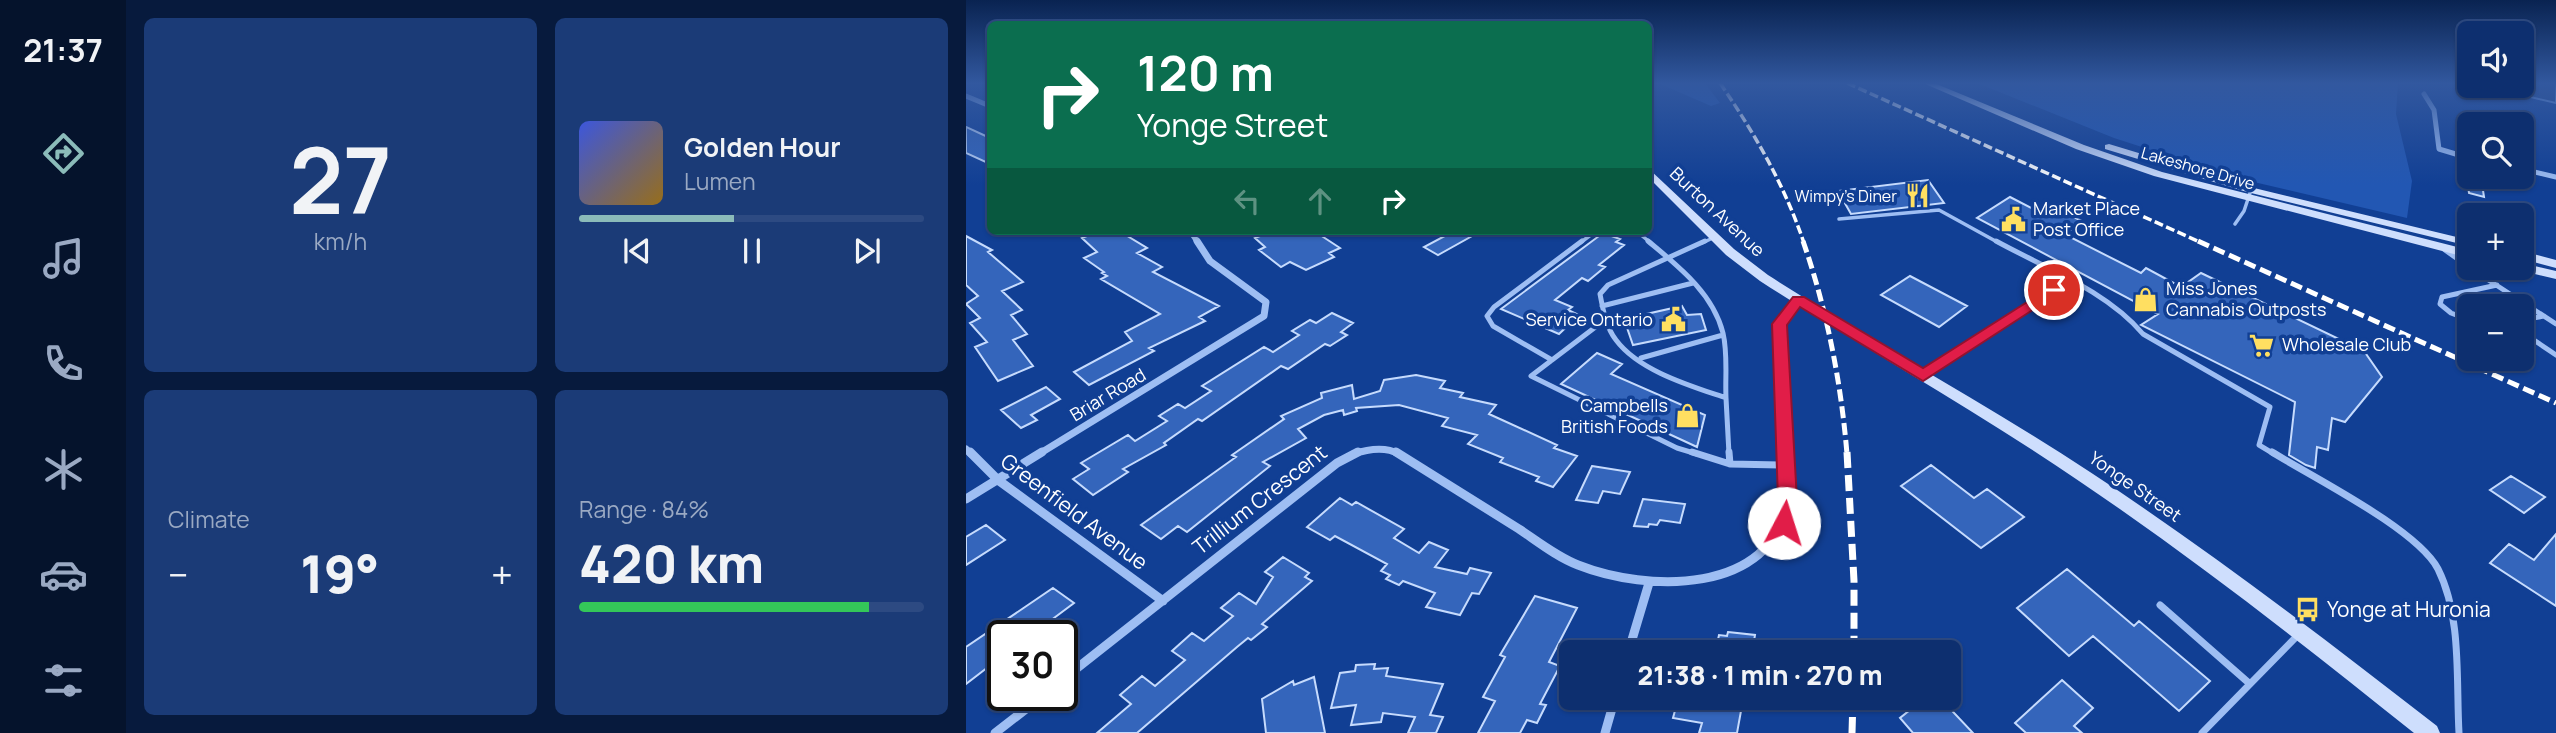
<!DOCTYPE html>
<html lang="en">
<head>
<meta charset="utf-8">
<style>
	:root { --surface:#0d2f6f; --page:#1b3b77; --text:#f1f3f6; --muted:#9aa9c3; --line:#2d4a82; --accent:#8bbbb9 }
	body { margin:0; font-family:Manrope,sans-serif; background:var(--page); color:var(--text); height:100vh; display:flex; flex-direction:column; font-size:26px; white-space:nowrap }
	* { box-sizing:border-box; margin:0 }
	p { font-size:23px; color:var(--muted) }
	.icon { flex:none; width:38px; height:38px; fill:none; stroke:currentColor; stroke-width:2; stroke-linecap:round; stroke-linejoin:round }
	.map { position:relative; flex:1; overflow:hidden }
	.sheet { display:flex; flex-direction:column; gap:18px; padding:18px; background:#071a3d; width:840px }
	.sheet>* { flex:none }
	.guide { position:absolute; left:21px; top:21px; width:665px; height:214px; border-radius:10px; box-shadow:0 2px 5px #0004,0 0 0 2px var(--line); background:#0b6e4f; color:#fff; overflow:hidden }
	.controls { position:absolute; left:1491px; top:21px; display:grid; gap:14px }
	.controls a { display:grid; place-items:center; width:77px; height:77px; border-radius:10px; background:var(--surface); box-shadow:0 2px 5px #0004,0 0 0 2px var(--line); font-size:35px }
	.speed { position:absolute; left:21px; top:620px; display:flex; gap:14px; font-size:35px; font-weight:700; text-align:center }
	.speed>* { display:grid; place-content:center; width:91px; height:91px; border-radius:50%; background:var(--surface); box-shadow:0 2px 5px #0004,0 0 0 2px var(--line); line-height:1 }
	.speed .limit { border:4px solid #111; border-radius:10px; background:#fff; color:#111 }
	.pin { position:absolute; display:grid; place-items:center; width:60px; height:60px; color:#fff; margin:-30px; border:4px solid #fff; border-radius:50%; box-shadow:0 2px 7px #0007 }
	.me { position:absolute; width:77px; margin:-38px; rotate:5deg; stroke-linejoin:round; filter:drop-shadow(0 0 5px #0008) }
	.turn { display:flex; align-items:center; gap:24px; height:147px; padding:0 35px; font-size:32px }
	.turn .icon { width:91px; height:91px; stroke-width:2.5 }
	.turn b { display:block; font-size:49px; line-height:60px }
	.lanes { display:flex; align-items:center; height:66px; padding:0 35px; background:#0003; justify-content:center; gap:35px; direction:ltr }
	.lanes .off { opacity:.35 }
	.big { font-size:52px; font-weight:800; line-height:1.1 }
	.sheet .tile { flex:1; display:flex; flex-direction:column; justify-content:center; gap:10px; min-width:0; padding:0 24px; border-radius:10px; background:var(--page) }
	.sheet .dial { align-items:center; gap:0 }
	.dial b { font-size:91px; line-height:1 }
	.song { display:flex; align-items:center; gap:21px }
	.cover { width:84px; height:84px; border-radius:10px; background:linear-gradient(135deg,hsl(230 70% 55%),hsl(40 70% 35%)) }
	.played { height:7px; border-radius:4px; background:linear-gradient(90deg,var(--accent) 45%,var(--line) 45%) }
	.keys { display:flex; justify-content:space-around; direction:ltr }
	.heat { display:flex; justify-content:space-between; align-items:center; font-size:38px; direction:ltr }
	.charge { height:10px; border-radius:5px; background:linear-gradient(90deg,#34c759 84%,var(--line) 0) }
	.sheet .tiles { flex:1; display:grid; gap:18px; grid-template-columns:repeat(2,1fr) }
	.trip { position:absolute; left:593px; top:640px; width:402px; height:70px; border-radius:10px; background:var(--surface); box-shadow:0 2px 5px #0004,0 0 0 2px var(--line); font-weight:800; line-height:70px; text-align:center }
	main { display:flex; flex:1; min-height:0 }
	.tabs { display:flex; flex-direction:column; width:126px; justify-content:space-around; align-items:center; background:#05132c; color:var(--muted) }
	.tabs .icon { width:49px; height:49px }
	.tabs .selected { color:var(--accent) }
	.tabs b { font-size:32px; color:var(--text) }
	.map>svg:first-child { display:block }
	.green { fill:#2257b3 }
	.water { fill:#214382; stroke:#90b7f7; stroke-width:2 }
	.building { fill:#3465bb; stroke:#c6dbfd; stroke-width:2 }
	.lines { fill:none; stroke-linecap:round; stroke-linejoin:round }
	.service-far2 { stroke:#9ebef3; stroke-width:3.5 }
	.service-far1 { stroke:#9ebef3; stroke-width:5 }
	.service { stroke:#9ebef3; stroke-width:7 }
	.minor-far2 { stroke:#9ebef3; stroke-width:5 }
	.minor-far1 { stroke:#9ebef3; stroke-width:7 }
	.minor { stroke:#9ebef3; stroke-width:9 }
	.secondary { fill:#cedefd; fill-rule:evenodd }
	.rail-far2 { stroke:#fff; stroke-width:3.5; stroke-dasharray:9 3.5; stroke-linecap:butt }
	.rail-far1 { stroke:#fff; stroke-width:5; stroke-dasharray:12 5; stroke-linecap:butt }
	.rail { stroke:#fff; stroke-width:7; stroke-dasharray:16 7; stroke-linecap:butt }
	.route { fill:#e11d48; stroke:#92132f; stroke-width:2 }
	.labels { text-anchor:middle; stroke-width:7; stroke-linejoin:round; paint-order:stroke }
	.far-street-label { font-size:16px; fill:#fff; stroke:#113f94 }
	.far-poi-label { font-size:16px; fill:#fff; stroke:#113f94; text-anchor:end }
	.poi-label { font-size:18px; fill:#fff; stroke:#113f94; text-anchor:start }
	.street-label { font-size:18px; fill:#fff; stroke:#113f94 }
	.near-street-label { font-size:21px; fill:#fff; stroke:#113f94 }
	.near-poi-label { font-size:21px; fill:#fff; stroke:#113f94; text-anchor:start }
</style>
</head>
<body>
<main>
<nav class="tabs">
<b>21:37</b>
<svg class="icon selected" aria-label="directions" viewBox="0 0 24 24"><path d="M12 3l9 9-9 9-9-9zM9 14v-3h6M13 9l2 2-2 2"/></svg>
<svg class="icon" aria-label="music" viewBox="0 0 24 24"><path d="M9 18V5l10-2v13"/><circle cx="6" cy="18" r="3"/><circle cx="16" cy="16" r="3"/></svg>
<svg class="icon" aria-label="phone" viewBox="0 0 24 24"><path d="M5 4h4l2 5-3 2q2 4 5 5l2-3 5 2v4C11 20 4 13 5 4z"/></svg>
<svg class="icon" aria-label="climate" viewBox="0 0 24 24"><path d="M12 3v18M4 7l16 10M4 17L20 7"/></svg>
<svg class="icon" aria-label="car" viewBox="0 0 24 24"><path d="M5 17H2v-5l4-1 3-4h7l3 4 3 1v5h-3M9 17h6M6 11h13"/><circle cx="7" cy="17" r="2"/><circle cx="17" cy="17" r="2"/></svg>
<svg class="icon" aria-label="filters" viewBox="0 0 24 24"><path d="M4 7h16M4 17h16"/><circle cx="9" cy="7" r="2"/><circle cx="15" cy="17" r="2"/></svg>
</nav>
<section class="sheet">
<div class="tiles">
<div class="tile dial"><b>27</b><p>km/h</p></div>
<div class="tile">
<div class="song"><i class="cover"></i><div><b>Golden Hour</b><p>Lumen</p></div></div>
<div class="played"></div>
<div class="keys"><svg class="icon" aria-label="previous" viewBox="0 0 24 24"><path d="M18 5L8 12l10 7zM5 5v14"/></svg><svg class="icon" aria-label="pause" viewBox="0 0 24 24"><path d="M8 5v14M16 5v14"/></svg><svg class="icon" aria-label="next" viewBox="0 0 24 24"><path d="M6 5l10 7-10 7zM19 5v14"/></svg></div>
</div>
<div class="tile"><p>Climate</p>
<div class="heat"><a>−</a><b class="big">19°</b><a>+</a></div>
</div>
<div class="tile"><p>Range · 84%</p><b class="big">420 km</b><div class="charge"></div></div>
</div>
</section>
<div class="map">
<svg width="1590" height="733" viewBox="0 0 1590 733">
	<rect width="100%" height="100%" fill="#113f94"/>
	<path class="green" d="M692 83H739L754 103 745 106Z
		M1011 83H1432L1430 114 1446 181 1441 218 1275 179 1148 138Z"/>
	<path class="water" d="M1556 83H1590V103L1518 86H1556Z"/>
	<path class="building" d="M0 127 24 138V164L0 153Z
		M1500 173 1503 177H1515L1518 197 1503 193Z
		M962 180 978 203 885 214 872 191Z
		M1044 197 1071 211 1081 204 1118 222 1098 234 1175 273 1180 268 1215 287 1235 273 1398 351 1416 377 1379 422 1366 418 1362 450 1351 447 1349 468 1340 465 1323 455 1329 402 1175 325 1192 314 1011 218Z
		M133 231H153L181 248 171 253 196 267 187 272 253 306 233 317 239 321 183 348 188 351 123 385 108 372 166 341 159 332 194 314 135 279 141 276 136 273 138 272 118 258 131 252 116 238Z
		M307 231H348L374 248 363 253 368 257 340 270 324 262 315 267 293 250 299 247 289 238Z
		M488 231H515L472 255 458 247Z
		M637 233 654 239 650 242 658 245 633 265 639 267 622 281 616 278 589 300 606 307 602 310 613 315 593 334 535 309Z
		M0 236 26 250 22 252 57 282 36 291 56 310 45 315 61 334 47 340 67 366 32 381 9 347 21 342 4 323 14 318 0 304 12 296 0 285Z
		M944 276 1001 306 973 327 915 295Z
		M716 306 721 315 735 314 740 330 667 345 658 319Z
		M366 313 387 323 375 332 381 335 364 346 359 344 322 369 315 366 236 421 232 419 198 443 200 445 157 469 162 472 127 495 107 479 123 469 115 463 162 435 169 441 201 421 193 416 212 404 219 408 245 391 236 386 298 347 307 352 333 335 326 331 344 320 350 323Z
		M631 353 656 364 645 374 739 415 731 447 595 384Z
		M450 375 479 381 474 388 497 393 494 397 530 405 523 414 591 445 588 448 611 456 587 487 570 481 573 477 534 462 537 458 502 444 511 435 476 426 482 418 433 405 390 408 391 411 378 415 377 410 358 415 332 429 340 438 297 462 304 466 221 532 212 526 195 539 175 525 270 457 266 455 318 419 315 416 356 398 355 393 386 385 388 399 414 391 418 380Z
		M80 387 94 399 65 415 71 420 55 428 35 410Z
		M965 465 1008 498 1021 489 1058 517 1015 548 935 486Z
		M626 466 664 472 654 494 637 491 632 503 610 500Z
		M1545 476 1579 497 1558 513 1524 490Z
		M374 498 386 505 390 502 438 529 428 538 453 553 463 542 482 550 469 567 501 574 504 568 525 573 513 594 506 593 494 615 460 607 469 593 437 581 433 585 420 579 424 575 415 571 421 564 369 536 364 540 341 527Z
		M677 499 719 504 714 523 694 520 691 525 683 524 682 527 668 526Z
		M20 525 39 540 0 565V537Z
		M1590 534V606L1524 563 1543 544 1568 560Z
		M317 557 343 573 339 577 346 581 296 624 301 627 285 640 282 638 271 647 171 733H131L165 704 154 695 176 676 189 686 219 660 206 651 226 633 238 641 267 616 255 608 273 593 290 604 307 577 299 572Z
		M1101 569 1168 626 1173 621 1244 681 1213 711 1127 636 1103 656 1051 608Z
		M87 588 108 603 80 624 95 635H37V674L26 664 0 684V647Z
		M569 596 611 608 583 662 594 666 574 704 580 705 571 723 561 720 554 733H512L529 701 517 697 539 657 534 655Z
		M762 632 789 635 786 653H749L753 635 761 636Z
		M409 664 408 669 422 668 420 676 477 684 464 715 477 717 470 733H442L449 717 417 713 415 722 385 725 390 705 365 708 374 673 389 671 390 665Z
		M348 677 359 733H300L296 699 327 681 328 685Z
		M1096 680 1127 708 1108 726 1116 733H1060L1049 723Z
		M749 698 777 700 771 733H733L736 723 707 718 711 703 737 707 739 699Z
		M959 698H974L1007 733H947L934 718Z"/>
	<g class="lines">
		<path class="service-far2" d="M873 219 973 210 1033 243
			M1269 224 1278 211 1285 190
			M670 231 685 243
			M614 243 630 231
			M736 243 749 237"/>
		<path class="service-far1" d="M682 241C712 266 747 293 757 333 762 354 759 377 760 398
			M739 241 642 285 634 294C637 310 640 327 650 340 673 371 725 386 760 398L763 454
			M1030 241C1079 268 1141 291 1177 334L1304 407 1293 445 1308 454
			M1479 250 1503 267
			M1504 268 1590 324
			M636 306 727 283
			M640 319 565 376 711 448 731 454
			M1503 320 1485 313 1474 304 1476 297 1531 285
			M1556 320 1578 316
			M1556 332 1590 355
			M675 358 757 335
			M586 360 527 326 521 316 528 307 616 241
			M957 375 1103 280"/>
		<path class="service" d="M726 452 764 464
			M763 452 764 464 820 465
			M1306 452C1346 477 1451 529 1472 569 1496 617 1490 681 1493 733
			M1194 605 1284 684
			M1236 733 1333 634"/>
		<path class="minor-far2" d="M1458 94 1468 110 1473 149 1503 158
			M0 96 24 106
			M1556 169 1590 177
			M224 231 232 243"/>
		<path class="minor-far1" d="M0 449 5 454
			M73 454 298 316 300 302 244 261 231 241
			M387 454C402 449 419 446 433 454
			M820 454 813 324 833 300"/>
		<path class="minor" d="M4 452 32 480 197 601
			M430 452C471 478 512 503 553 529 571 541 591 557 612 565 680 592 807 596 822 500 824 486 820 467 820 452
			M0 499 76 452
			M662 653 683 583
			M96 680 371 463 392 452
			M29 733 78 695
			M639 733 649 698"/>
		<path class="secondary" d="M957 83H968L1118 145 1196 172 1503 250V258L1188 176 1110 149Z
			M1143 144 1288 188 1503 240V246L1281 192 1139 149V145Z
			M682 168 768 249 802 275C908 343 1019 403 1124 472 1244 551 1358 638 1471 726L1474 733H1448C1339 646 1229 559 1113 481 1009 410 899 349 794 281L760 255 682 177Z
			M1556 251 1590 260V268L1556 259Z
			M1556 263 1590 271V279L1552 270 1550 268H1556Z"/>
		<path class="rail-far2" d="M754 83C789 134 818 184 838 243
			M881 83 1236 243"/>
		<path class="rail-far1" d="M837 241C861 310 875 382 881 454
			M1232 241 1590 403"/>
		<path class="rail" d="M881 452 888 581V653
			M886 733 887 698"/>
	</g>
	<linearGradient id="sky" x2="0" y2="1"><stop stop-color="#092351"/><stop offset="0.45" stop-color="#32589f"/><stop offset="1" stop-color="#32589f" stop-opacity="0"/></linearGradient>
	<rect width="1590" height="185" fill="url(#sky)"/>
	<path class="route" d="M1088 285 1095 290 1093 293 957 381 834 307 821 325 831 500 825 528H812L809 523 812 500 806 324 827 297H838L957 368Z"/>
	<defs>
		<symbol id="restaurant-bare" viewBox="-9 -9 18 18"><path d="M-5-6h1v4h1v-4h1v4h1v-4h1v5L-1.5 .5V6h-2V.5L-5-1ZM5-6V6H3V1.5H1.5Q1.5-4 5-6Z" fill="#ffdf61" stroke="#113f94" stroke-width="2.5" paint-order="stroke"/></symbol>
		<symbol id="civic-bare" viewBox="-9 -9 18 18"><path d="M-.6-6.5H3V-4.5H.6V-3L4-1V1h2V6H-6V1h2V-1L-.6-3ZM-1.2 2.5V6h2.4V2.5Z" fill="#ffdf61" stroke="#113f94" stroke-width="2.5" paint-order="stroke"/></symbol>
		<symbol id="shop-bare" viewBox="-9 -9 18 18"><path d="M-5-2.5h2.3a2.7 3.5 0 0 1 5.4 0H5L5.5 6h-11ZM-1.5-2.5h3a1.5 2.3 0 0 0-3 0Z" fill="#ffdf61" stroke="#113f94" stroke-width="2.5" paint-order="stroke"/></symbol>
		<symbol id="supermarket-bare" viewBox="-9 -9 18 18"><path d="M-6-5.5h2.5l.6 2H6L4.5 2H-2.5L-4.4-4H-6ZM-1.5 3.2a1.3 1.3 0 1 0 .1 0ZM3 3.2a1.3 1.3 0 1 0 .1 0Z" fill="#ffdf61" stroke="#113f94" stroke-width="2.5" paint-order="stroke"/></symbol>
		<symbol id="bus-bare" viewBox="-9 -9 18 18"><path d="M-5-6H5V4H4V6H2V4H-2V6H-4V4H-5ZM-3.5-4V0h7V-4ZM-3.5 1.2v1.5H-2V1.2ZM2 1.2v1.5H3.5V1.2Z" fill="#ffdf61" stroke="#113f94" stroke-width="2.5" paint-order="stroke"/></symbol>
	</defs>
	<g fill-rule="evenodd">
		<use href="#restaurant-bare" x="934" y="178" width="35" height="35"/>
		<use href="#civic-bare" x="1030" y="202" width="35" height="35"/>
		<use href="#shop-bare" x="1162" y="282" width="35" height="35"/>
		<use href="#civic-bare" x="690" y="302" width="35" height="35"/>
		<use href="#supermarket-bare" x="1278" y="328" width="35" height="35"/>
		<use href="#shop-bare" x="704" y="398" width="35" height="35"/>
		<use href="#bus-bare" x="1324" y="592" width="35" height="35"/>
	</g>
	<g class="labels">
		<g class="far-street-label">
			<text transform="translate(1232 168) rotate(16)" y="6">Lakeshore Drive</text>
		</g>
		<g class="far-poi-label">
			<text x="931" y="202">Wimpy's Diner</text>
		</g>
		<g class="poi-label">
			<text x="1067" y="215">Market Place<tspan x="1067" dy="21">Post Office</tspan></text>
			<text x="1200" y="295">Miss Jones<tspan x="1200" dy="21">Cannabis Outposts</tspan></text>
			<text x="687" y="326" text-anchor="end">Service Ontario</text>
			<text x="1316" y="351">Wholesale Club</text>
			<text x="702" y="412" text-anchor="end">Campbells<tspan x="702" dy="21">British Foods</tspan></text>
		</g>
		<g class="street-label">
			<text transform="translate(751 212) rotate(43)" y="6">Burton Avenue</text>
			<text transform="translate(142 395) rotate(-31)" y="6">Briar Road</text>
			<text transform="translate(1169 487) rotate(35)" y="6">Yonge Street</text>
		</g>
		<g class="near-street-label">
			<text transform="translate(294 500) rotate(-38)" y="7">Trillium Crescent</text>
			<text transform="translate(108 512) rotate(37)" y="7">Greenfield Avenue</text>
		</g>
		<g class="near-poi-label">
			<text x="1361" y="617">Yonge at Huronia</text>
		</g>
	</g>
</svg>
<div class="controls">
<a><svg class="icon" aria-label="sound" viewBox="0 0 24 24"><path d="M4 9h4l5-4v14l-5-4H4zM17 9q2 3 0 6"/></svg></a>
<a><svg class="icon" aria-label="search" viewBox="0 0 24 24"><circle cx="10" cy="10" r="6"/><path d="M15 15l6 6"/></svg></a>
<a>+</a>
<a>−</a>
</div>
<div class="speed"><div class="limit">30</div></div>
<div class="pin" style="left:1088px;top:290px;background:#d93025"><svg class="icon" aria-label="arrive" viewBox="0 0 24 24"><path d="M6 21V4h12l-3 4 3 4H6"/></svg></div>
<svg class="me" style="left:818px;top:523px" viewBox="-20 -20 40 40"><circle r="19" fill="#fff"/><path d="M0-13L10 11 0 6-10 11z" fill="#e11d48"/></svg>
<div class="trip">21:38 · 1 min · 270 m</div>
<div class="guide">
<div class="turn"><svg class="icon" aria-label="right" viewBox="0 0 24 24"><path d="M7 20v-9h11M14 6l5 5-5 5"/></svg><div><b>120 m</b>Yonge Street</div></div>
<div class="lanes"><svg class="icon off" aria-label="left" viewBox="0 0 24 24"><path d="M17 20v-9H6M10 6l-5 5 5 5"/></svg><svg class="icon off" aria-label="ahead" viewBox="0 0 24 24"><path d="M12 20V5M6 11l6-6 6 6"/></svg><svg class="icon" aria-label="right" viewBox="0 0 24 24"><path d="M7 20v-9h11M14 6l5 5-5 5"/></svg></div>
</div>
</div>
</main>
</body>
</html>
